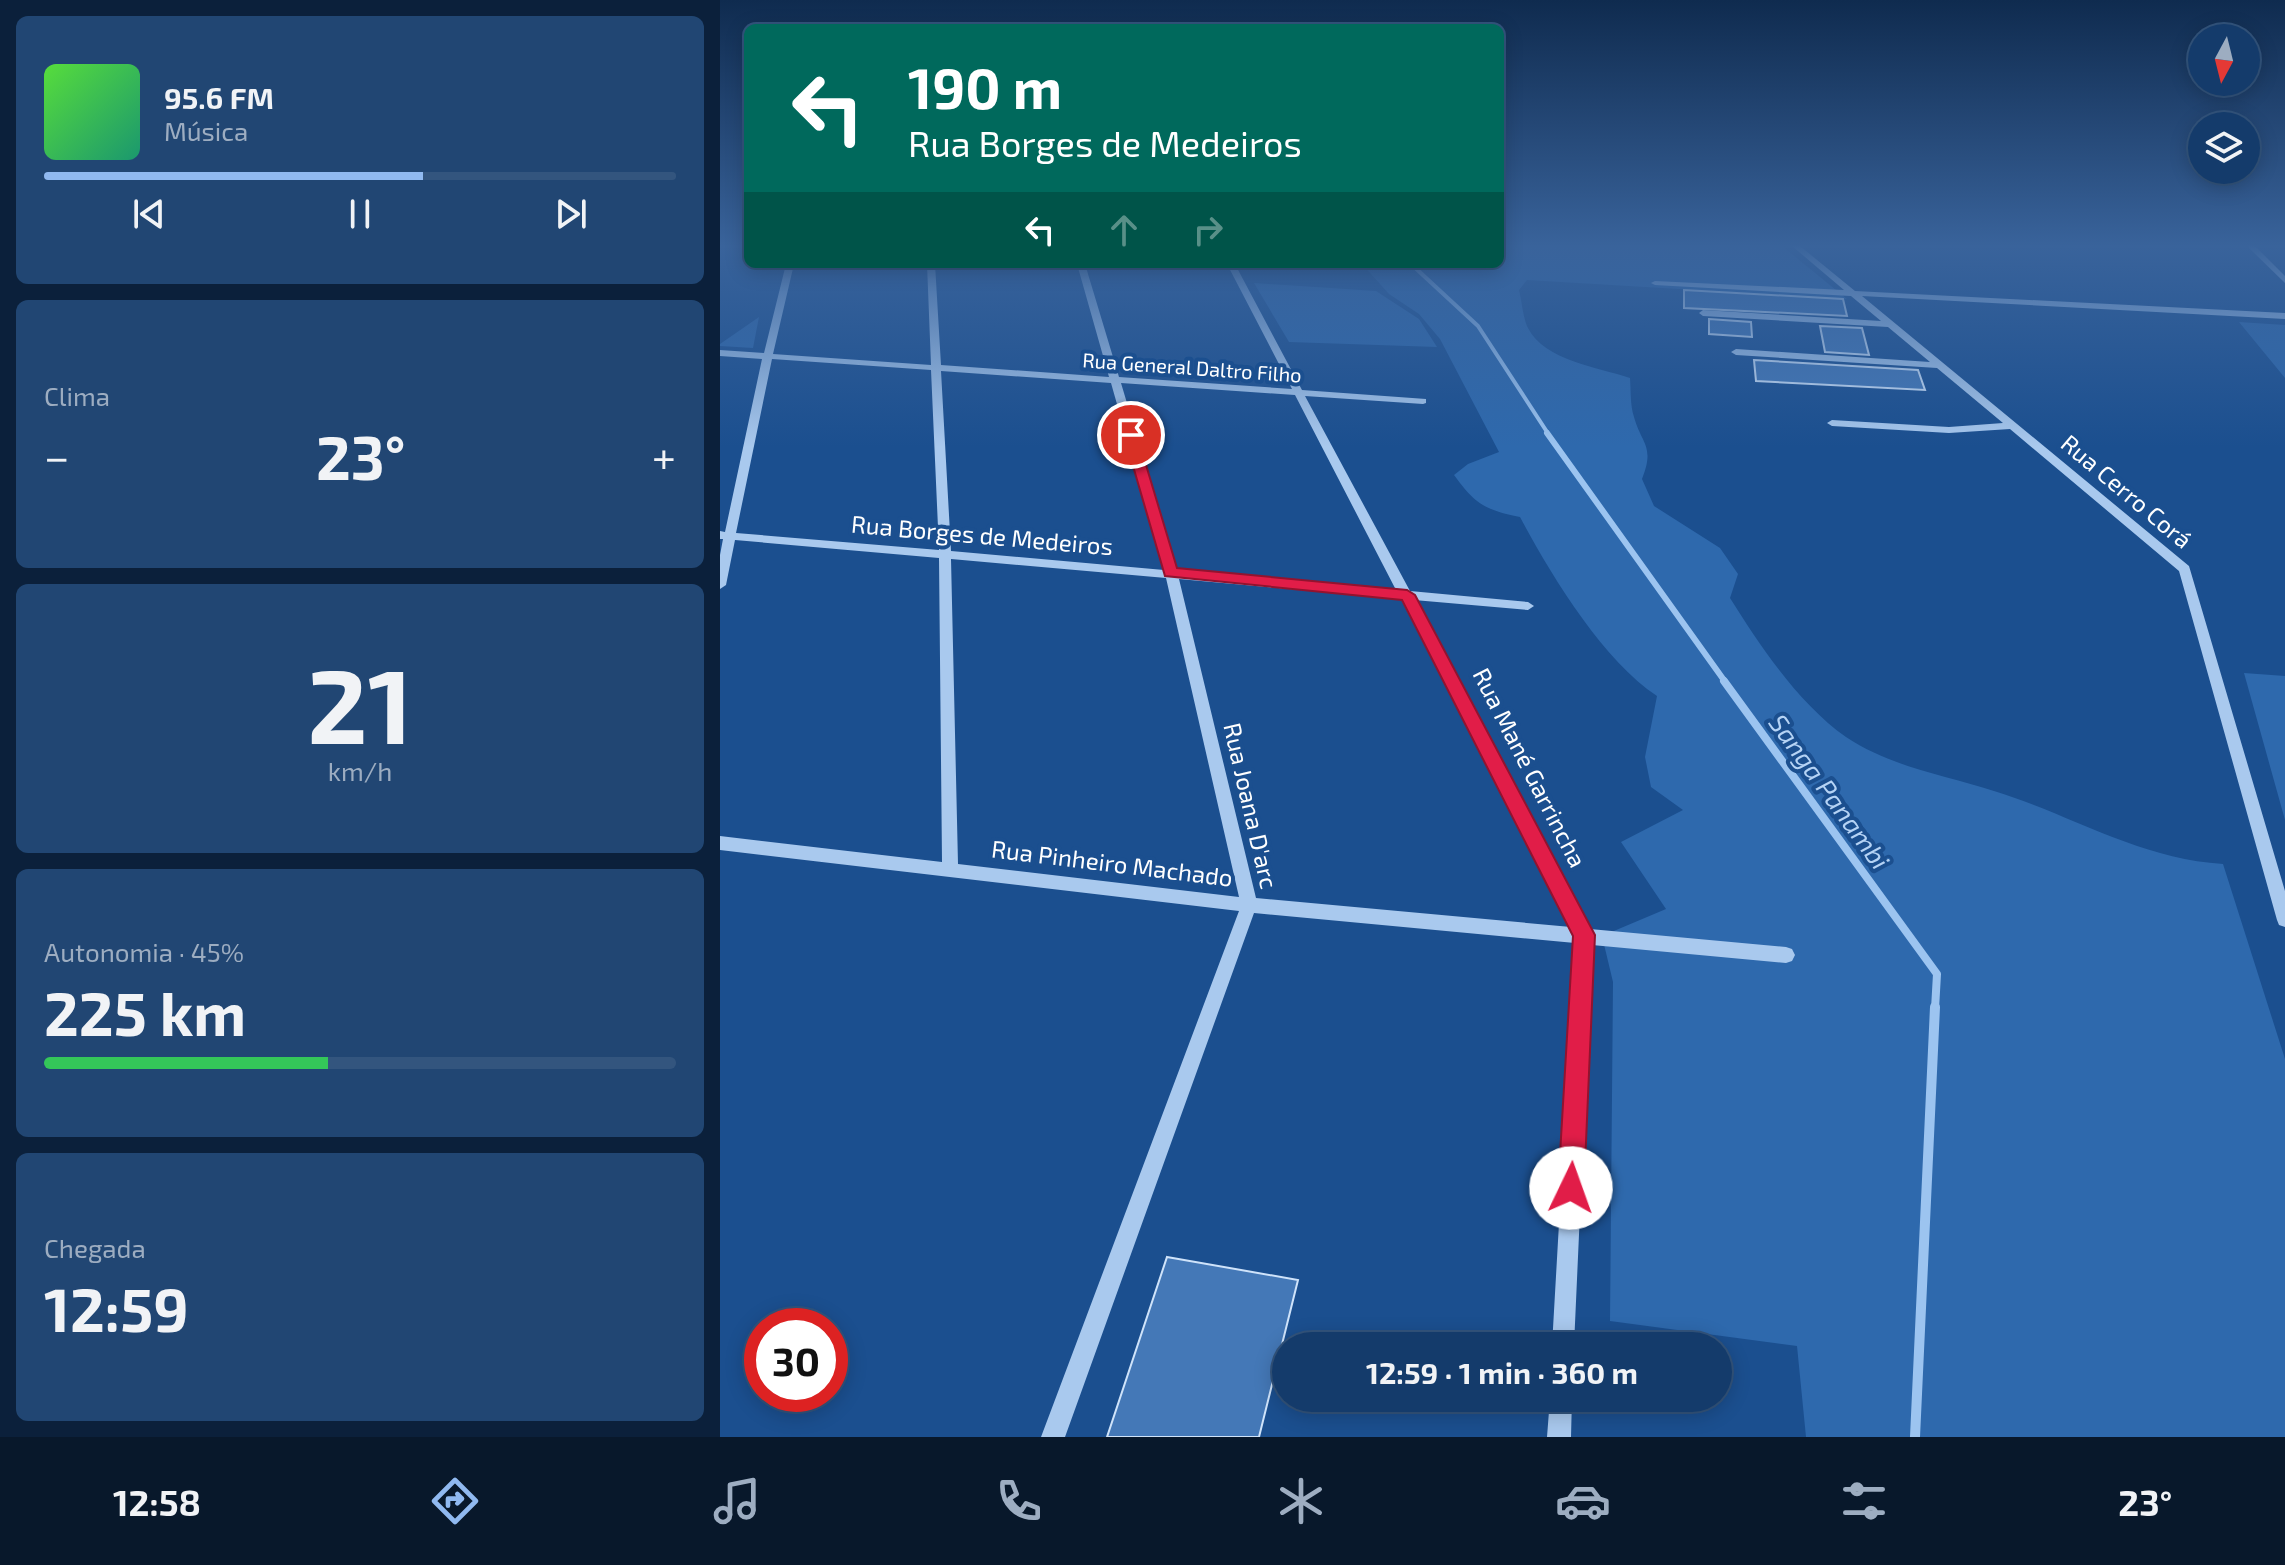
<!DOCTYPE html>
<html lang="pt">
<head>
<meta charset="utf-8">
<style>
	:root { --surface:#143b6b; --page:#214673; --text:#f1f3f6; --muted:#9dadc1; --line:#33557e; --accent:#90b9f0 }
	body { margin:0; font-family:"Exo 2",sans-serif; background:var(--page); color:var(--text); height:100vh; display:flex; flex-direction:column; font-size:30px; white-space:nowrap }
	* { box-sizing:border-box; margin:0 }
	p { font-size:26px; color:var(--muted) }
	.icon { flex:none; width:44px; height:44px; fill:none; stroke:currentColor; stroke-width:2; stroke-linecap:round; stroke-linejoin:round }
	.map { position:relative; flex:1; overflow:hidden }
	.side { display:flex; flex-direction:column; gap:16px; padding:16px; background:#0b203b; width:720px }
	.side>* { flex:none }
	.guide { position:absolute; left:24px; top:24px; width:760px; height:244px; border-radius:12px; box-shadow:0 4px 20px #0003,0 0 0 2px var(--line); background:#00695c; color:#fff; overflow:hidden }
	.needle { width:52px; rotate:187deg }
	.fabs { position:absolute; left:1468px; top:24px; display:grid; gap:16px }
	.fabs a { display:grid; place-items:center; width:72px; height:72px; border-radius:50%; background:var(--surface); box-shadow:0 4px 20px #0003,0 0 0 2px var(--line); font-size:40px }
	.speed { position:absolute; left:24px; top:1308px; display:flex; gap:16px; font-size:40px; font-weight:700; text-align:center }
	.speed>* { display:grid; place-content:center; width:104px; height:104px; border-radius:50%; background:var(--surface); box-shadow:0 4px 20px #0003,0 0 0 2px var(--line); line-height:1 }
	.speed .limit { border:12px solid #d22; background:#fff; color:#111 }
	.pin { position:absolute; display:grid; place-items:center; width:68px; height:68px; color:#fff; margin:-34px; border:4px solid #fff; border-radius:50%; box-shadow:0 2px 8px #0007 }
	.me { position:absolute; width:88px; margin:-44px; rotate:3deg; stroke-linejoin:round; filter:drop-shadow(0 0 6px #0008) }
	.turn { display:flex; align-items:center; gap:28px; height:168px; padding:0 32px; font-size:36px }
	.turn .icon { width:104px; height:104px; stroke-width:2.5 }
	.turn b { display:block; font-size:56px; line-height:68px }
	.lanes { display:flex; align-items:center; height:76px; padding:0 32px; background:#0003; justify-content:center; gap:40px; direction:ltr }
	.lanes .off { opacity:.35 }
	.big { font-size:60px; font-weight:700; line-height:1.1 }
	.side .card { flex:1; display:flex; flex-direction:column; justify-content:center; gap:12px; min-width:0; padding:0 28px; border-radius:12px; background:var(--page) }
	.side .dial { align-items:center; gap:0 }
	.dial b { font-size:104px; line-height:1 }
	.song { display:flex; align-items:center; gap:24px }
	.cover { width:96px; height:96px; border-radius:12px; background:linear-gradient(135deg,hsl(110 70% 55%),hsl(160 70% 35%)) }
	.played { height:8px; border-radius:4px; background:linear-gradient(90deg,var(--accent) 60%,var(--line) 60%) }
	.keys { display:flex; justify-content:space-around; direction:ltr }
	.heat { display:flex; justify-content:space-between; align-items:center; font-size:44px; direction:ltr }
	.charge { height:12px; border-radius:6px; background:linear-gradient(90deg,#34c759 45%,var(--line) 0) }
	.trip { position:absolute; left:552px; top:1332px; width:460px; height:80px; border-radius:40px; background:var(--surface); box-shadow:0 4px 20px #0003,0 0 0 2px var(--line); font-weight:700; line-height:80px; text-align:center }
	.tabs { display:flex; height:128px; justify-content:space-around; align-items:center; background:#08182b; color:var(--muted) }
	.tabs .icon { width:56px; height:56px }
	.tabs .selected { color:var(--accent) }
	.tabs b { font-size:36px; color:var(--text) }
	main { display:flex; flex:1; min-height:0 }
	.map>svg:first-child { display:block }
	.green { fill:#2e69ad }
	.lines { fill:none; stroke-linecap:round; stroke-linejoin:round }
	.stream-far3 { stroke:#9cc4f0; stroke-width:4 }
	.stream-far2 { stroke:#9cc4f0; stroke-width:6 }
	.stream-far1 { stroke:#9cc4f0; stroke-width:8 }
	.stream { stroke:#9cc4f0; stroke-width:10 }
	.building { fill:#4478b7; stroke:#cfe3fa; stroke-width:2 }
	.minor { fill:#a9c9ee; fill-rule:evenodd }
	.route { fill:#e11d48; stroke:#92132f; stroke-width:2 }
	.labels { text-anchor:middle; stroke-width:8; stroke-linejoin:round; paint-order:stroke }
	.far-street-label { font-size:20px; fill:#fff; stroke:#1b4f8f }
	.street-label { font-size:24px; fill:#fff; stroke:#1b4f8f }
	.water-label { font-size:26px; font-style:italic; fill:#b5d3f5; stroke:#1b4f8f }
</style>
</head>
<body>
<main>
<section class="side">
<div class="card">
<div class="song"><i class="cover"></i><div><b>95.6 FM</b><p>Música</p></div></div>
<div class="played"></div>
<div class="keys"><svg class="icon" aria-label="previous" viewBox="0 0 24 24"><path d="M18 5L8 12l10 7zM5 5v14"/></svg><svg class="icon" aria-label="pause" viewBox="0 0 24 24"><path d="M8 5v14M16 5v14"/></svg><svg class="icon" aria-label="next" viewBox="0 0 24 24"><path d="M6 5l10 7-10 7zM19 5v14"/></svg></div>
</div>
<div class="card"><p>Clima</p>
<div class="heat"><a>−</a><b class="big">23°</b><a>+</a></div>
</div>
<div class="card dial"><b>21</b><p>km/h</p></div>
<div class="card"><p>Autonomia · 45%</p><b class="big">225 km</b><div class="charge"></div></div>
<div class="card"><p>Chegada</p><b class="big">12:59</b></div>
</section>
<div class="map">
<svg width="1565" height="1437" viewBox="0 0 1565 1437">
	<rect width="100%" height="100%" fill="#1b4f8f"/>
	<path class="green" d="M780 246H1062L1127 299 807 280 799 290C802 302 803 318 808 328 825 361 878 367 910 378 911 390 910 405 914 417 922 445 935 446 922 479L934 506 1000 548 1018 574 1010 598C1040 646 1079 704 1126 737 1171 767 1224 775 1274 791 1352 815 1419 859 1503 864L1565 1059V1437H1086L1077 1346 890 1321 893 982 882 936 946 909 901 842 963 810 931 787 925 757 937 696C882 659 831 575 800 517 765 510 755 504 734 475L748 464 779 452 720 339 699 314 669 294 642 264H780Z
		M534 283 656 291 699 319 717 347 569 342Z
		M39 317 33 348 0 346V344Z
		M1519 322 1565 325V378Z
		M1524 673 1565 676V820Z"/>
	<g class="lines">
		<path class="stream-far3" d="M691 264 758 326 829 435"/>
		<path class="stream-far2" d="M827 433 1006 683"/>
		<path class="stream-far1" d="M1004 681 1217 974 1215 1009"/>
		<path class="stream" d="M1195 1437 1215 1007"/>
	</g>
	<path class="building" d="M964 290 1123 299 1127 316 964 308Z
		M989 319 1031 322 1032 337 989 334Z
		M1100 326 1142 328 1149 355 1105 352Z
		M1034 360 1198 370 1205 390 1036 381Z
		M447 1257 578 1280 539 1437H387Z"/>
	<g class="lines">
		<path class="minor" d="M1072 246H1080L1135 291 1565 313V319L1142 296 1469 566 1565 891V927L1559 925 1557 920 1459 571 1290 429 1229 433 1112 426 1107 423 1112 420 1229 427 1283 423 1217 368 1016 355 1011 352 1016 349 1210 362 1168 327 983 316 979 313 983 310 1161 321 1131 296 935 285 931 283 935 281 1124 290Z
			M1527 246H1535L1565 276V283Z
			M66 264H74L53 354 211 365 207 264H215L221 365 389 377 357 264H365L399 377 572 389 507 264 595 265 599 267 598 269 516 266 582 390 706 399V403L703 404 585 396 690 591 808 602 814 606 808 610 694 600 870 929 1066 947 1072 949 1075 955 1072 961 1066 963 872 945 854 1346H832L855 943 534 913 345 1437H321L519 911 0 850V836L222 862 219 558 15 540 6 585 0 589V555L3 539H0V531L5 532 42 359 0 356V350L44 353ZM52 359 211 370 219 550 16 533ZM221 371 391 383 444 570 231 551ZM401 383 575 395 676 590 457 571ZM231 559 446 578 519 897 238 864ZM459 579 681 599 851 927 536 898Z
			M830 1398H852L851 1437H827Z"/>
	</g>
	<linearGradient id="sky" x2="0" y2="1"><stop stop-color="#0f2b4f"/><stop offset="0.55" stop-color="#39639b"/><stop offset="1" stop-color="#39639b" stop-opacity="0"/></linearGradient>
	<rect width="1565" height="447" fill="url(#sky)"/>
	<path class="route" d="M411 431 417 435 457 568 687 590 695 595 875 935 864 1188 861 1197 851 1201 842 1197 838 1188 853 936 682 600 445 576 404 435Z"/>
	<g class="labels">
		<g class="far-street-label">
			<text transform="translate(472 368) rotate(4)" y="7">Rua General Daltro Filho</text>
		</g>
		<g class="street-label">
			<text transform="translate(1406 492) rotate(40)" y="8">Rua Cerro Corá</text>
			<text transform="translate(262 536) rotate(5)" y="8">Rua Borges de Medeiros</text>
			<text transform="translate(809 768) rotate(63)" y="8">Rua Mané Garrincha</text>
			<text transform="translate(530 806) rotate(77)" y="8">Rua Joana D'arc</text>
			<text transform="translate(392 864) rotate(7)" y="8">Rua Pinheiro Machado</text>
		</g>
		<g class="water-label">
			<text transform="translate(1109 792) rotate(54)" y="9">Sanga Panambi</text>
		</g>
	</g>
</svg>
<div class="fabs">
<a><svg class="needle" viewBox="-14 -14 28 28"><path d="M0-13l5 13h-10z" fill="#e53935"/><path d="M0 13l5-13h-10z" fill="#9dadc1"/></svg></a>
<a><svg class="icon" aria-label="layers" viewBox="0 0 24 24"><path d="M12 4l9 5-9 5-9-5zM3 14l9 5 9-5"/></svg></a>
</div>
<div class="speed"><div class="limit">30</div></div>
<div class="pin" style="left:411px;top:435px;background:#d93025"><svg class="icon" aria-label="arrive" viewBox="0 0 24 24"><path d="M6 21V4h12l-3 4 3 4H6"/></svg></div>
<svg class="me" style="left:851px;top:1188px" viewBox="-20 -20 40 40"><circle r="19" fill="#fff"/><path d="M0-13L10 11 0 6-10 11z" fill="#e11d48"/></svg>
<div class="trip">12:59 · 1 min · 360 m</div>
<div class="guide">
<div class="turn"><svg class="icon" aria-label="left" viewBox="0 0 24 24"><path d="M17 20v-9H6M10 6l-5 5 5 5"/></svg><div><b>190 m</b>Rua Borges de Medeiros</div></div>
<div class="lanes"><svg class="icon" aria-label="left" viewBox="0 0 24 24"><path d="M17 20v-9H6M10 6l-5 5 5 5"/></svg><svg class="icon off" aria-label="ahead" viewBox="0 0 24 24"><path d="M12 20V5M6 11l6-6 6 6"/></svg><svg class="icon off" aria-label="right" viewBox="0 0 24 24"><path d="M7 20v-9h11M14 6l5 5-5 5"/></svg></div>
</div>
</div>
</main>
<nav class="tabs">
<b>12:58</b>
<svg class="icon selected" aria-label="directions" viewBox="0 0 24 24"><path d="M12 3l9 9-9 9-9-9zM9 14v-3h6M13 9l2 2-2 2"/></svg>
<svg class="icon" aria-label="music" viewBox="0 0 24 24"><path d="M9 18V5l10-2v13"/><circle cx="6" cy="18" r="3"/><circle cx="16" cy="16" r="3"/></svg>
<svg class="icon" aria-label="phone" viewBox="0 0 24 24"><path d="M5 4h4l2 5-3 2q2 4 5 5l2-3 5 2v4C11 20 4 13 5 4z"/></svg>
<svg class="icon" aria-label="climate" viewBox="0 0 24 24"><path d="M12 3v18M4 7l16 10M4 17L20 7"/></svg>
<svg class="icon" aria-label="car" viewBox="0 0 24 24"><path d="M5 17H2v-5l4-1 3-4h7l3 4 3 1v5h-3M9 17h6M6 11h13"/><circle cx="7" cy="17" r="2"/><circle cx="17" cy="17" r="2"/></svg>
<svg class="icon" aria-label="filters" viewBox="0 0 24 24"><path d="M4 7h16M4 17h16"/><circle cx="9" cy="7" r="2"/><circle cx="15" cy="17" r="2"/></svg>
<b>23°</b>
</nav>
</body>
</html>
